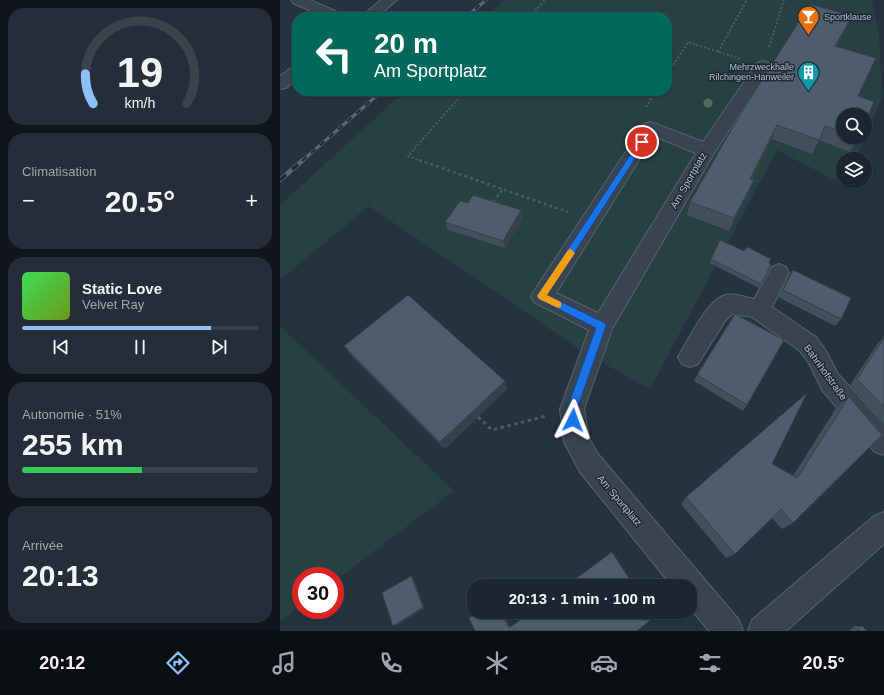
<!DOCTYPE html>
<html lang="fr">
<head>
<meta charset="utf-8">
<style>
	:root { --surface:#1c2630; --page:#252e38; --text:#f1f3f6; --muted:#a0a5ab; --line:#3a434c; --accent:#8cc0f8 }
	body { margin:0; font-family:Arial,sans-serif; background:var(--page); color:var(--text); height:100vh; display:flex; flex-direction:column; font-size:15px; white-space:nowrap }
	* { box-sizing:border-box; margin:0 }
	p { font-size:13px; color:var(--muted) }
	.icon { flex:none; width:22px; height:22px; fill:none; stroke:currentColor; stroke-width:2; stroke-linecap:round; stroke-linejoin:round }
	.map { position:relative; flex:1; overflow:hidden }
	.side { display:flex; flex-direction:column; gap:8px; padding:8px; background:#0f151a; width:280px }
	.side>* { flex:none }
	.hud { position:absolute; left:12px; top:12px; width:380px; height:84px; border-radius:16px; box-shadow:0 1px 3px #0004,0 0 0 1px var(--line); background:#00695c; color:#fff; overflow:hidden }
	.fabs { position:absolute; left:556px; top:108px; display:grid; gap:8px }
	.fabs a { display:grid; place-items:center; width:36px; height:36px; border-radius:50%; background:var(--surface); box-shadow:0 1px 3px #0004,0 0 0 1px var(--line); font-size:20px }
	.speed { position:absolute; left:12px; top:567px; display:flex; gap:8px; font-size:20px; font-weight:700; text-align:center }
	.speed>* { display:grid; place-content:center; width:52px; height:52px; border-radius:50%; background:var(--surface); box-shadow:0 1px 3px #0004,0 0 0 1px var(--line); line-height:1 }
	.speed .limit { border:6px solid #d22; background:#fff; color:#111 }
	.pin { position:absolute; display:grid; place-items:center; width:34px; height:34px; color:#fff; margin:-17px; border:2px solid #fff; border-radius:50%; box-shadow:0 1px 4px #0007 }
	.me { position:absolute; width:44px; margin:-22px; rotate:3deg; stroke-linejoin:round; filter:drop-shadow(0 0 3px #0008) }
	.turn { display:flex; align-items:center; gap:14px; height:84px; padding:0 16px; font-size:18px }
	.turn .icon { width:52px; height:52px; stroke-width:2.5 }
	.turn b { display:block; font-size:28px; line-height:34px }
	.big { font-size:30px; font-weight:600; line-height:1.1 }
	.side .card { flex:1; display:flex; flex-direction:column; justify-content:center; gap:6px; min-width:0; padding:0 14px; border-radius:16px; background:var(--page) }
	.side .dial { align-items:center; gap:0 }
	.dial svg { height:104px; overflow:visible; fill:none; stroke:var(--line); stroke-width:7; stroke-linecap:round; text-anchor:middle }
	.dial text { fill:var(--text); stroke:none }
	.song { display:flex; align-items:center; gap:12px }
	.cover { width:48px; height:48px; border-radius:6px; background:linear-gradient(135deg,hsl(130 70% 55%),hsl(80 70% 35%)) }
	.played { height:4px; border-radius:2px; background:linear-gradient(90deg,var(--accent) 80%,var(--line) 80%) }
	.keys { display:flex; justify-content:space-around; direction:ltr }
	.heat { display:flex; justify-content:space-between; align-items:center; font-size:22px; direction:ltr }
	.charge { height:6px; border-radius:3px; background:linear-gradient(90deg,#34c759 51%,var(--line) 0) }
	.trip { position:absolute; left:187px; top:579px; width:230px; height:40px; border-radius:16px; background:var(--surface); box-shadow:0 1px 3px #0004,0 0 0 1px var(--line); font-weight:600; line-height:40px; text-align:center }
	.tab-bar { display:flex; height:64px; justify-content:space-around; align-items:center; background:#0b0f13; color:var(--muted) }
	.tab-bar .icon { width:28px; height:28px }
	.tab-bar .active { color:var(--accent) }
	.tab-bar b { font-size:18px; color:var(--text) }
	main { display:flex; flex:1; min-height:0 }
	.map>svg:first-child { display:block }
	.green { fill:#274041; fill-rule:evenodd }
	.lines { fill:none; stroke-linecap:round; stroke-linejoin:round }
	.minor-casing { stroke:#57626d; stroke-width:2 }
	.path-far2 { stroke:#455d5d; stroke-width:2; stroke-dasharray:2 2; stroke-linecap:butt }
	.path-far1 { stroke:#455d5d; stroke-width:2.5; stroke-dasharray:3 3; stroke-linecap:butt }
	.path { stroke:#455d5d; stroke-width:3; stroke-dasharray:3.5 3.5; stroke-linecap:butt }
	.minor { fill:#394450; fill-rule:evenodd }
	.rail-far1-casing { stroke:#5b6976; stroke-width:3 }
	.rail-casing { stroke:#5b6976; stroke-width:4.5 }
	.rail-far1 { stroke:#1e2935; stroke-width:2; stroke-dasharray:6; stroke-linecap:butt }
	.rail { stroke:#1e2935; stroke-width:3; stroke-dasharray:8; stroke-linecap:butt }
	.tree { fill:#4c6c5c }
	.wall { fill:#434f5c }
	.shaded-wall { fill:#37404b }
	.building { fill:#4e5c6b; stroke:#37404b }
	.route { fill:#1a73e8; stroke:#114b97 }
	.slow { fill:#f59e0b }
	.labels { text-anchor:middle; stroke-width:3; stroke-linejoin:round; paint-order:stroke }
	.far-poi-label { font-size:9px; fill:#b5bfca; stroke:#1e2935; text-anchor:start }
	.street-label { font-size:10px; fill:#b5bfca; stroke:#1e2935 }
</style>
</head>
<body>
<main>
<section class="side">
<div class="card dial"><svg viewBox="0 0 100 80">
<path d="M14 69A42 42 0 1 1 86 69"/>
<path d="M14 69A42 42 0 0 1 8 46" stroke="#8cc0f8"/>
<text x="50" y="56" font-size="32" font-weight="700">19</text>
<text x="50" y="72" font-size="11">km/h</text>
</svg></div>
<div class="card"><p>Climatisation</p>
<div class="heat"><a>−</a><b class="big">20.5°</b><a>+</a></div>
</div>
<div class="card">
<div class="song"><i class="cover"></i><div><b>Static Love</b><p>Velvet Ray</p></div></div>
<div class="played"></div>
<div class="keys"><svg class="icon" aria-label="previous" viewBox="0 0 24 24"><path d="M18 5L8 12l10 7zM5 5v14"/></svg><svg class="icon" aria-label="pause" viewBox="0 0 24 24"><path d="M8 5v14M16 5v14"/></svg><svg class="icon" aria-label="next" viewBox="0 0 24 24"><path d="M6 5l10 7-10 7zM19 5v14"/></svg></div>
</div>
<div class="card"><p>Autonomie · 51%</p><b class="big">255 km</b><div class="charge"></div></div>
<div class="card"><p>Arrivée</p><b class="big">20:13</b></div>
</section>
<div class="map">
<svg width="604" height="631" viewBox="0 0 604 631">
	<rect width="100%" height="100%" fill="#253340"/>
	<path class="green" d="M225 0H592L599 35 602 97 576 159H563V181H566L564 185 497 150 370 389 305 353 89 206 0 280V205L125 91H387V17H206ZM563 115H585V137H563Z
		M0 326 174 491 55 581V576H21V606L0 622Z"/>
	<g class="lines">
		<defs>
			<path id="minor" d="M11 0H30L62 14 64 17H45L13 3Z
				M101 0H117L97 17H81Z
				M483 61 489 63 491 66 434 153 332 329 304 409 309 439 318 454 459 620 463 631H429L410 608V586H392L300 472 284 442 280 409 309 330 254 302 251 296 364 124 370 122 376 124 423 142 477 63ZM374 136 416 153 318 313 276 293Z
				M17 66V79L6 88 0 89V76L11 68Z
				M499 264 506 267 509 273 492 307 536 337 546 351 558 374 604 424V455L595 452 542 390 530 365 520 351 472 317 452 314 445 321 418 364 410 367 402 364 398 357 402 350C411 335 429 298 446 295 455 293 465 297 474 299L492 267Z
				M604 512V544L506 631H468L472 620 594 516Z"/>
		</defs>
		<use href="#minor" class="minor-casing"/>
		<path class="path-far2" d="M250 17 265 0
			M489 47 504 0
			M438 52 467 0
			M387 75 408 42 461 59
			M366 107 376 91
			M141 161 128 156 185 91"/>
		<path class="path-far1" d="M139 160 288 212
			M213 202 223 189"/>
		<path class="path" d="M198 417 212 430 266 416"/>
		<use href="#minor" class="minor"/>
		<defs>
			<path id="rail-far1" d="M186 17 206 0
				M22 161 102 91"/>
			<path id="rail" d="M0 180 23 160"/>
		</defs>
		<use href="#rail-far1" class="rail-far1-casing"/>
		<use href="#rail" class="rail-casing"/>
		<use href="#rail-far1" class="rail-far1"/>
		<use href="#rail" class="rail"/>
	</g>
	<circle class="tree" cx="428" cy="103" r="4.5"/>
	<path class="wall" d="M572 16 557 46 563 115V137H578L570 152 539 140 532 154 492 139 472 179 469 193 449 231 407 215 410 202Z
		M188 203 243 218 225 248 168 230 165 222Z
		M431 259 489 263 491 265 479 288 430 263Z
		M513 270 561 319 555 326 498 297Z
		M604 337V422L570 385 598 343Z
		M64 346 225 381 227 389 165 449 71 355Z
		M417 375 467 405 463 411 414 381Z
		M569 397 513 523 502 529 492 518 455 554 446 558 401 504 406 497 492 464 513 476 556 408Z
		M574 626H582L587 631H569Z"/>
	<path class="shaded-wall" d="M572 16 565 30 549 60 555 46Z
		M497 125 492 139 465 192 470 179Z
		M474 180 469 193 449 231 454 218Z
		M241 210 243 218 225 248 223 241Z
		M225 381 227 389 165 449 160 442Z
		M131 576 133 577 145 608 116 626H113Z
		M221 612H223L231 628H229Z"/>
	<path class="building" d="M530 4 572 16 555 46 596 58 578 96 594 102 585 122V115H563V132L545 126 539 140 497 125 470 179 474 180 454 218 410 202 458 118Z
		M193 195 241 210 223 241 165 222 180 201 188 203Z
		M440 240 464 251 467 247 491 259 489 263 491 265 481 284 431 259Z
		M513 270 571 298 561 319 503 290Z
		M128 295 225 381 160 442 64 346Z
		M455 314 504 340 467 405 417 375Z
		M604 338V407L577 379Z
		M527 393 492 464 517 478 569 397 602 435 513 523 501 509 455 554 406 497Z
		M332 552 354 586H286Z
		M131 576 143 607 113 626 102 593Z
		M197 612H221L229 628 251 612H371L374 617 357 631H195L189 618Z
		M582 626 587 631H577Z"/>
	<path class="route" d="M362 139 366 142 365 143 267 295 325 323 326 326 297 409 298 420 297 424 293 425 290 424 287 409 316 328 259 299 257 296 360 140Z"/>
	<path class="slow" d="M291 249 295 253 267 295 281 302V307L278 308 259 299 257 296 288 250Z"/>
	<defs>
		<symbol id="bar-pin" viewBox="-11 -11 22 30"><path d="M0 17L-7.5 6A9.5 9.5 0 1 1 7.5 6Z" fill="#e8710a" stroke="#1e2935"/><path d="M-6-5H6L.8 .8V4.5H3.5V6h-7V4.5H-.8V.8Z" fill="#fff"/></symbol>
		<symbol id="building-pin" viewBox="-11 -11 22 30"><path d="M0 17L-7.5 6A9.5 9.5 0 1 1 7.5 6Z" fill="#0f9aa8" stroke="#1e2935"/><path d="M-4-6H4V6H1V3H-1V6H-4ZM-2.5-4.3h1.7v1.8h-1.7ZM.8-4.3h1.7v1.8H.8ZM-2.5-1h1.7V.8h-1.7ZM.8-1h1.7V.8H.8Z" fill="#fff"/></symbol>
	</defs>
	<g fill-rule="evenodd">
		<use href="#bar-pin" x="516" y="4" width="25" height="34"/>
		<use href="#building-pin" x="516" y="60" width="25" height="34"/>
	</g>
	<g class="labels">
		<g class="far-poi-label">
			<text x="544" y="20">Sportklause</text>
			<text x="514" y="70" text-anchor="end">Mehrzweckhalle<tspan x="514" dy="10">Rilchingen-Hanweiler</tspan></text>
		</g>
		<g class="street-label">
			<text transform="translate(408 180) rotate(-60)" y="4">Am Sportplatz</text>
			<text transform="translate(546 372) rotate(54)" y="4">Bahnhofstraße</text>
			<text transform="translate(340 500) rotate(50)" y="4">Am Sportplatz</text>
		</g>
	</g>
</svg>
<div class="fabs">
<a><svg class="icon" aria-label="search" viewBox="0 0 24 24"><circle cx="10" cy="10" r="6"/><path d="M15 15l6 6"/></svg></a>
<a><svg class="icon" aria-label="layers" viewBox="0 0 24 24"><path d="M12 4l9 5-9 5-9-5zM3 14l9 5 9-5"/></svg></a>
</div>
<div class="speed"><div class="limit">30</div></div>
<div class="pin" style="left:362px;top:142px;background:#d93025"><svg class="icon" aria-label="arrive" viewBox="0 0 24 24"><path d="M6 21V4h12l-3 4 3 4H6"/></svg></div>
<svg class="me" style="left:293px;top:420px" viewBox="-20 -20 40 40"><path d="M0-17L14 15 0 8-14 15z" fill="#1a73e8" stroke="#fff" stroke-width="4"/></svg>
<div class="trip">20:13 · 1 min · 100 m</div>
<div class="hud">
<div class="turn"><svg class="icon" aria-label="left" viewBox="0 0 24 24"><path d="M17 20v-9H6M10 6l-5 5 5 5"/></svg><div><b>20 m</b>Am Sportplatz</div></div>
</div>
</div>
</main>
<nav class="tab-bar">
<b>20:12</b>
<svg class="icon active" aria-label="directions" viewBox="0 0 24 24"><path d="M12 3l9 9-9 9-9-9zM9 14v-3h6M13 9l2 2-2 2"/></svg>
<svg class="icon" aria-label="music" viewBox="0 0 24 24"><path d="M9 18V5l10-2v13"/><circle cx="6" cy="18" r="3"/><circle cx="16" cy="16" r="3"/></svg>
<svg class="icon" aria-label="phone" viewBox="0 0 24 24"><path d="M5 4h4l2 5-3 2q2 4 5 5l2-3 5 2v4C11 20 4 13 5 4z"/></svg>
<svg class="icon" aria-label="climate" viewBox="0 0 24 24"><path d="M12 3v18M4 7l16 10M4 17L20 7"/></svg>
<svg class="icon" aria-label="car" viewBox="0 0 24 24"><path d="M5 17H2v-5l4-1 3-4h7l3 4 3 1v5h-3M9 17h6M6 11h13"/><circle cx="7" cy="17" r="2"/><circle cx="17" cy="17" r="2"/></svg>
<svg class="icon" aria-label="filters" viewBox="0 0 24 24"><path d="M4 7h16M4 17h16"/><circle cx="9" cy="7" r="2"/><circle cx="15" cy="17" r="2"/></svg>
<b>20.5°</b>
</nav>
</body>
</html>
